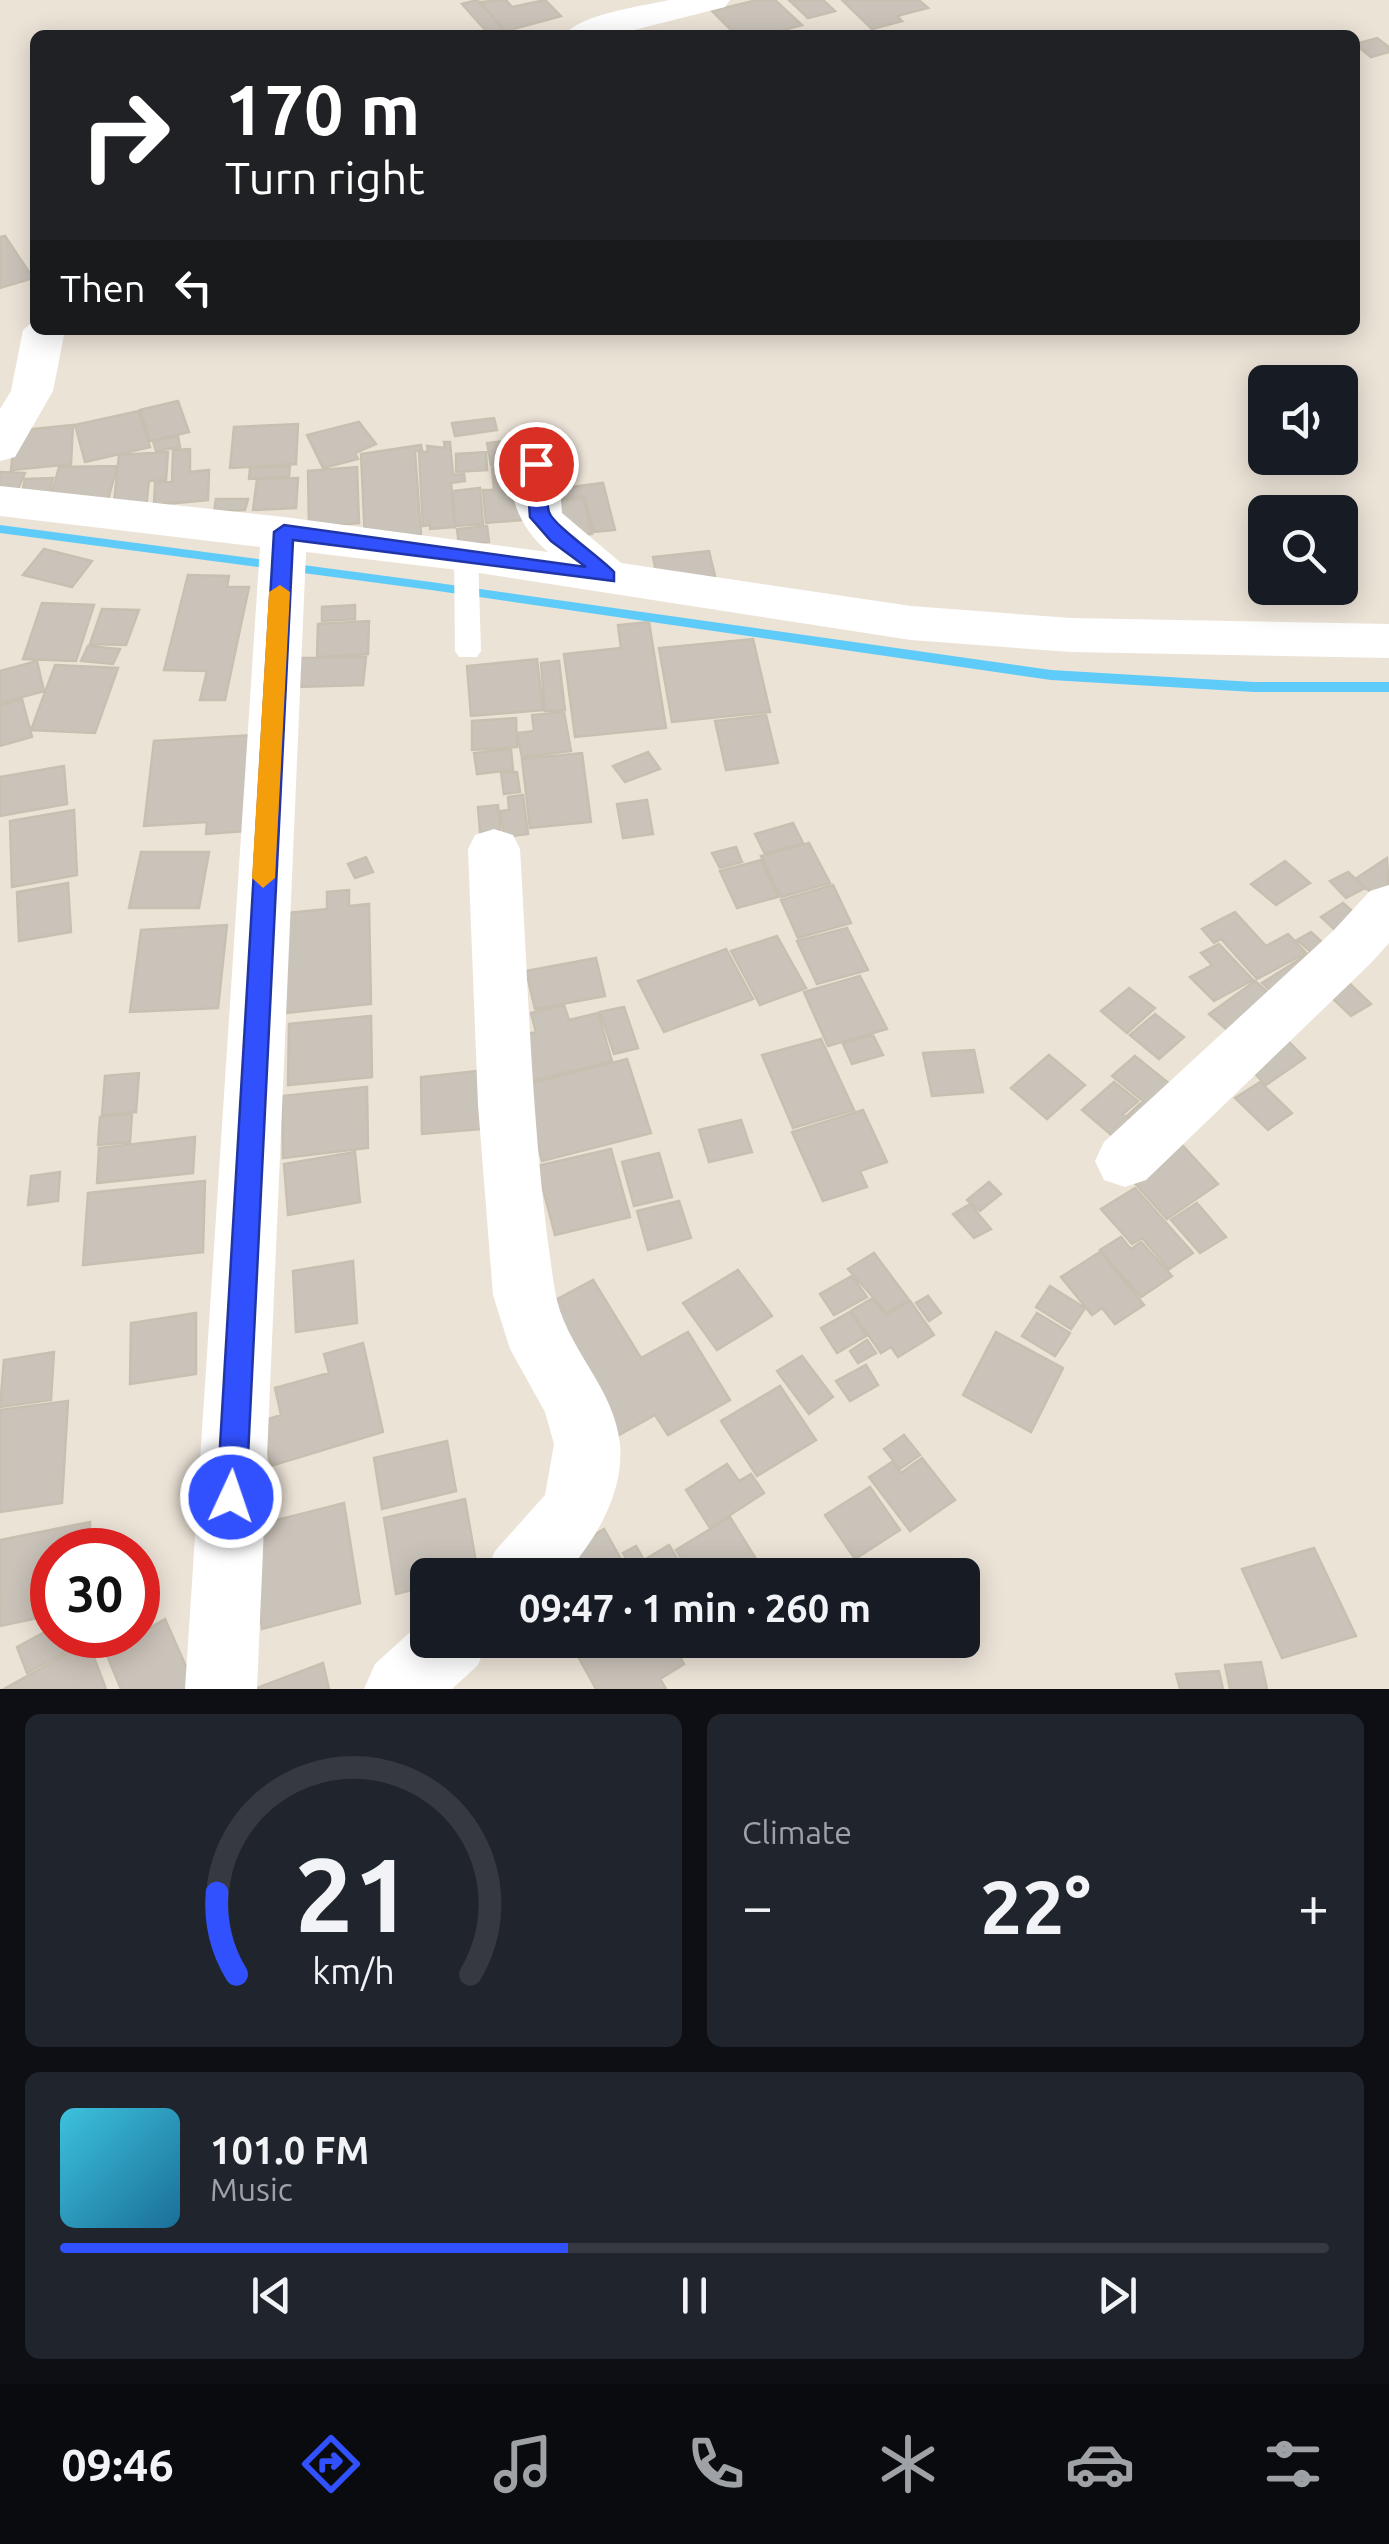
<!DOCTYPE html>
<html lang="en">
<head>
<meta charset="utf-8">
<style>
	:root { --surface:#171b24; --page:#20242c; --text:#f1f3f6; --muted:#9ea1a6; --line:#363941; --accent:#3151ff }
	body { margin:0; font-family:Ubuntu,sans-serif; background:var(--page); color:var(--text); height:100vh; display:flex; flex-direction:column; font-size:38px; white-space:nowrap }
	* { box-sizing:border-box; margin:0 }
	p { font-size:32px; color:var(--muted) }
	.icon { flex:none; width:55px; height:55px; fill:none; stroke:currentColor; stroke-width:2; stroke-linecap:round; stroke-linejoin:round }
	.map { position:relative; height:1689px; overflow:hidden }
	.details { display:flex; flex-direction:column; gap:25px; padding:25px; background:#0d0f14; flex:1 }
	.details>* { flex:none }
	.hud { position:absolute; left:30px; top:30px; width:1330px; height:305px; border-radius:15px; box-shadow:0 5px 25px #0003; background:#202124; color:#fff; overflow:hidden }
	.buttons { position:absolute; left:1248px; top:365px; display:grid; gap:20px }
	.buttons a { display:grid; place-items:center; width:110px; height:110px; border-radius:15px; background:var(--surface); box-shadow:0 5px 25px #0003; font-size:50px }
	.speed { position:absolute; left:30px; top:1528px; display:flex; gap:20px; font-size:50px; font-weight:700; text-align:center }
	.speed>* { display:grid; place-content:center; width:130px; height:130px; border-radius:50%; background:var(--surface); box-shadow:0 5px 25px #0003; line-height:1 }
	.speed .limit { border:15px solid #d22; background:#fff; color:#111 }
	.pin { position:absolute; display:grid; place-items:center; width:85px; height:85px; color:#fff; margin:-42px; border:5px solid #fff; border-radius:50%; box-shadow:0 2px 10px #0007 }
	.me { position:absolute; width:110px; margin:-55px; rotate:3deg; stroke-linejoin:round; filter:drop-shadow(0 0 8px #0008) }
	.turn { display:flex; align-items:center; gap:35px; height:210px; padding:0 30px; font-size:45px }
	.turn .icon { width:130px; height:130px; stroke-width:2.5 }
	.turn b { display:block; font-size:70px; line-height:85px }
	.then { display:flex; align-items:center; height:95px; padding:0 30px; background:#0003; gap:20px; font-size:38px }
	.big { font-size:75px; font-weight:700; line-height:1.1 }
	.details .widget { flex:1; display:flex; flex-direction:column; justify-content:center; gap:15px; min-width:0; padding:0 35px; border-radius:15px; background:var(--page) }
	.details .dial { align-items:center; gap:0 }
	.dial svg { height:260px; overflow:visible; fill:none; stroke:var(--line); stroke-width:7; stroke-linecap:round; text-anchor:middle }
	.dial text { fill:var(--text); stroke:none }
	.song { display:flex; align-items:center; gap:30px }
	.cover { width:120px; height:120px; border-radius:15px; background:linear-gradient(135deg,hsl(190 70% 55%),hsl(200 70% 35%)) }
	.played { height:10px; border-radius:5px; background:linear-gradient(90deg,var(--accent) 40%,var(--line) 40%) }
	.keys { display:flex; justify-content:space-around; direction:ltr }
	.heat { display:flex; justify-content:space-between; align-items:center; font-size:55px; direction:ltr }
	.details .tiles { flex:1; display:grid; gap:25px; grid-template-columns:1fr 1fr }
	.widget:last-child { grid-column:span 2 }
	.trip { position:absolute; left:410px; top:1558px; width:570px; height:100px; border-radius:15px; background:var(--surface); box-shadow:0 5px 25px #0003; font-weight:700; line-height:100px; text-align:center }
	.menu { display:flex; height:160px; justify-content:space-around; align-items:center; background:#090b0e; color:var(--muted) }
	.menu .icon { width:70px; height:70px }
	.menu .selected { color:var(--accent) }
	.menu b { font-size:45px; color:var(--text) }
	.map>svg:first-child { display:block }
	.lines { fill:none; stroke-linecap:round; stroke-linejoin:round }
	.stream { fill:#5fcbf9; fill-rule:evenodd }
	.building { fill:#cac3ba; stroke:#c7c0b1; stroke-width:2.5 }
	.lane { fill:#fff; fill-rule:evenodd }
	.street { fill:#fff; fill-rule:evenodd }
	.route { fill:#3151ff; stroke:#2035a6; stroke-width:2.5 }
	.slow { fill:#f59e0b }
</style>
</head>
<body>
<div class="map">
<svg width="1389" height="1689" viewBox="0 0 1389 1689">
	<rect width="100%" height="100%" fill="#ece3d7"/>
	<g class="lines">
		<path class="stream" d="M0 525 431 582 1051 670 1254 682H1389V692H1254L1051 680 431 590 0 533Z"/>
	</g>
	<path class="building" d="M477 0 503 29 488 33 462 4Z
		M506 0 512 7 545 0 561 16 506 31 480 2Z
		M757 0H775L802 25 764 35H736L712 11Z
		M789 0H823L835 11 808 18Z
		M842 0H919L928 8 897 16 902 21 872 29Z
		M1377 38 1389 47V52L1371 57 1355 44Z
		M5 236 33 278 0 288V237Z
		M178 401 189 432 150 441 140 410Z
		M139 411 150 447 85 462 75 425Z
		M494 418 497 430 455 436 452 423Z
		M359 422 376 444 355 453 358 459 323 468 307 435Z
		M298 424 296 464 230 468 234 427Z
		M73 425 71 464 11 470 15 431Z
		M178 436 180 447 156 451 153 441Z
		M513 440 517 462 491 465 487 443Z
		M444 442H450L453 475 464 474 465 481 451 483 455 527 430 529V525L423 526 419 452H428L427 446 445 448Z
		M421 445 422 450 415 451 421 534 365 539 361 454Z
		M190 449V472L209 470 208 500 154 505 155 483 172 482 173 450Z
		M168 452 166 480 149 481 146 508 113 511 119 455Z
		M486 452 487 470 456 472V454Z
		M527 465 533 519 486 523 483 490H494L492 468Z
		M117 466 107 504 49 505 59 467Z
		M290 466 289 476 249 479 250 468Z
		M357 467 359 523 309 527 308 471Z
		M0 472 25 473 14 498H0Z
		M53 478 48 501 20 502 25 479Z
		M298 478 296 508 253 510 257 479Z
		M603 483 615 530 594 532 584 496 551 500 548 490Z
		M480 488 483 524 455 526 453 491Z
		M583 498 592 534 574 536 550 502Z
		M216 499H248L245 510 214 511Z
		M487 526 489 542 459 545 457 529Z
		M44 549 92 561 72 587 23 575Z
		M709 551 715 576 658 582 653 557Z
		M188 575 229 576 227 587H249L225 700H200L207 671 164 670Z
		M42 603 94 605 76 661 23 659Z
		M355 605V619L322 621V607Z
		M102 609 139 610 126 645 90 644Z
		M369 621 368 654 317 657 318 624Z
		M649 622 666 728 575 737 564 654 621 648 618 625Z
		M753 639 770 712 672 722 659 648Z
		M88 646 120 649 113 664 81 661Z
		M366 657 363 685 297 687 300 658Z
		M537 659 543 710 471 716 467 666Z
		M37 661 44 691 0 703V671Z
		M559 661 565 710 545 711 541 663Z
		M55 665 118 668 95 733 31 730Z
		M22 699 32 737 0 746V705Z
		M564 712 571 751 522 757 517 733 534 731 532 715Z
		M766 715 778 763 726 770 715 721Z
		M516 718 517 747 472 750V721Z
		M253 735 246 831 206 834 207 822 144 826 154 741Z
		M511 749 513 770 477 774 474 753Z
		M648 752 660 769 625 782 613 766Z
		M582 753 591 822 530 828 522 759Z
		M64 766 67 804 0 816V777Z
		M517 772 520 792 504 794 501 773Z
		M523 795 528 834 504 837 500 811 509 810 508 797Z
		M647 800 653 834 623 838 617 804Z
		M498 805 500 830 480 832 478 807Z
		M74 810 77 875 12 887 10 821Z
		M793 823 803 843 765 854 755 834Z
		M809 843 830 883 781 897 761 856Z
		M736 847 742 862 720 868 712 853Z
		M141 852H209L199 908H129Z
		M366 857 373 872 355 878 348 864Z
		M1387 858 1389 893 1379 899 1355 879Z
		M761 860 778 897 737 908 720 871Z
		M1285 861 1310 883 1276 905 1251 884Z
		M1348 872 1365 888 1346 898 1330 881Z
		M68 883 71 932 19 941 17 892Z
		M833 885 851 923 798 938 781 900Z
		M349 890V906L369 904 371 1004 276 1014 278 914 327 909V892Z
		M1343 903 1359 917 1336 931 1321 917Z
		M1235 912 1266 946 1288 934 1306 953 1257 979 1221 939 1214 943 1202 929Z
		M227 925 218 1008 130 1012 141 930Z
		M847 928 868 970 817 984 797 941Z
		M1311 932 1325 945 1270 990 1262 983 1311 952 1297 940Z
		M777 936 806 988 760 1005 731 951Z
		M1219 944 1253 980 1214 1001 1190 977 1212 965 1201 953Z
		M726 949 753 999 664 1032 638 981Z
		M596 958 605 996 535 1009 526 971Z
		M860 976 887 1029 828 1046 804 992Z
		M1255 981 1281 1004 1235 1037 1209 1014Z
		M1349 983 1371 1004 1351 1016 1329 995Z
		M1129 988 1155 1008 1127 1033 1101 1011Z
		M564 1005 569 1020 598 1013 612 1061 526 1082 513 1037 536 1032 531 1013Z
		M624 1007 638 1048 614 1054 600 1012Z
		M1155 1014 1184 1037 1159 1059 1130 1035Z
		M371 1016 372 1077 288 1085 289 1024Z
		M1278 1031 1305 1058 1266 1085 1238 1056Z
		M873 1035 883 1055 852 1064 843 1044Z
		M821 1039 854 1110 793 1128 762 1055Z
		M974 1050 983 1092 932 1096 923 1053Z
		M1049 1055 1085 1085 1047 1119 1011 1088Z
		M1135 1056 1186 1097 1147 1132 1127 1116 1143 1101 1112 1076Z
		M627 1059 651 1133 542 1161 521 1086Z
		M478 1071 481 1129 422 1134 421 1077Z
		M139 1073 136 1112 102 1115 105 1076Z
		M1114 1082 1138 1101 1123 1114 1146 1134 1128 1149 1082 1110Z
		M1260 1082 1292 1113 1268 1130 1235 1098Z
		M367 1087 368 1148 283 1158 282 1096Z
		M863 1110 887 1162 860 1171 867 1187 823 1201 792 1132Z
		M132 1114 130 1142 98 1145 100 1117Z
		M741 1120 752 1152 709 1162 699 1130Z
		M1173 1135 1218 1184 1167 1219 1122 1169Z
		M195 1137 193 1173 97 1183 99 1148Z
		M611 1149 630 1217 555 1235 537 1166Z
		M355 1152 360 1202 288 1215 284 1164Z
		M659 1153 672 1197 634 1206 622 1162Z
		M60 1172 58 1201 28 1205 31 1176Z
		M205 1181 203 1252 83 1265 88 1193Z
		M989 1182 1001 1194 980 1211 967 1200Z
		M1135 1188 1193 1253 1169 1269 1142 1238 1132 1244 1101 1209Z
		M679 1201 691 1238 648 1250 637 1211Z
		M1197 1203 1226 1237 1200 1253 1171 1220Z
		M970 1204 991 1229 974 1238 953 1214Z
		M1121 1237 1131 1249 1141 1242 1172 1276 1141 1297 1100 1250Z
		M1100 1252 1144 1305 1115 1324 1102 1308 1092 1315 1061 1277Z
		M874 1253 909 1300 887 1313 848 1269Z
		M353 1261 357 1323 296 1332 293 1271Z
		M738 1270 772 1316 717 1350 683 1303Z
		M852 1276 867 1297 834 1315 820 1294Z
		M593 1280 641 1358 688 1332 730 1400 668 1435 655 1415 610 1440 546 1305Z
		M1050 1286 1085 1308 1071 1329 1036 1307Z
		M928 1296 941 1313 929 1321 916 1303Z
		M873 1298 885 1315 910 1301 934 1335 898 1357 891 1347 881 1353 851 1311Z
		M850 1312 866 1336 837 1353 821 1328Z
		M196 1313V1374L130 1384 131 1323Z
		M1037 1313 1070 1333 1055 1356 1022 1336Z
		M996 1332 1063 1368 1031 1432 963 1395Z
		M867 1340 876 1353 858 1363 850 1351Z
		M363 1343 383 1432 271 1466 262 1421 281 1415 275 1388 329 1373 324 1354Z
		M54 1352 51 1400 0 1407 4 1360Z
		M802 1356 833 1397 809 1414 777 1371Z
		M866 1365 878 1385 850 1401 836 1381Z
		M780 1386 816 1440 757 1476 721 1421Z
		M68 1401 62 1503 0 1512V1410Z
		M904 1435 920 1455 900 1469 884 1449Z
		M447 1441 456 1491 382 1509 374 1458Z
		M922 1458 955 1500 910 1531 869 1477 892 1462 901 1473Z
		M727 1464 739 1481 751 1474 764 1493 710 1528 686 1490Z
		M870 1487 900 1530 855 1559 825 1515Z
		M465 1499 478 1574 428 1575V1586L396 1594 384 1518Z
		M344 1503 360 1603 262 1629 249 1527Z
		M730 1517 764 1572 731 1575 725 1565 708 1575H691L676 1550Z
		M90 1522V1550H52V1615L0 1626V1540Z
		M604 1529 630 1575H558L550 1562Z
		M669 1545 687 1575H635L623 1553 636 1546 644 1560Z
		M1314 1548 1356 1636 1282 1658 1242 1569Z
		M138 1586 152 1621 138 1629Z
		M165 1619 196 1689H121L106 1653Z
		M52 1628V1635H83L85 1641 27 1673 17 1647Z
		M569 1640H670L684 1664 660 1679 666 1689H596Z
		M88 1642 106 1689H4Z
		M1261 1662 1267 1689H1230L1225 1665Z
		M323 1663 329 1689H254Z
		M1219 1671 1223 1689H1180L1176 1674Z"/>
	<g class="lines">
		<path class="lane" d="M466 547 478 555 481 651 477 657H459L455 651 454 555Z"/>
		<path class="street" d="M669 0H730L725 7 614 35H565C579 14 644 6 669 0Z
			M35 320V330H65L53 391 15 457 0 461V409L11 391 23 330Z
			M536 450 552 454 558 464 562 513 621 563 911 606 1071 618 1389 624V658L1071 652 911 640 466 571 306 552 257 1689H185L260 547 0 516V486L284 517 548 552C521 529 499 487 520 454Z
			M494 829 513 835 520 849C529 996 532 1146 555 1291 564 1347 615 1387 620 1445 624 1494 595 1540 565 1575H485L495 1551 545 1495 554 1444 545 1412 510 1349 493 1295 478 1105 468 849 475 835Z
			M1389 885V943L1371 963 1146 1180 1125 1187 1104 1180 1095 1161 1104 1142 1333 931 1370 891Z
			M428 1616V1640H488L478 1665 452 1689H364L375 1664Z"/>
	</g>
	<path class="route" d="M536 458 546 464C547 479 545 498 549 512 553 525 600 557 614 572V581L293 540 246 1497 242 1507 231 1511 221 1507 217 1497 274 532 284 525 586 567 551 541 530 517 526 464Z"/>
	<path class="slow" d="M280 585 290 592 275 878 263 888 252 878 269 592Z"/>
</svg>
<div class="buttons">
<a><svg class="icon" aria-label="sound" viewBox="0 0 24 24"><path d="M4 9h4l5-4v14l-5-4H4zM17 9q2 3 0 6"/></svg></a>
<a><svg class="icon" aria-label="search" viewBox="0 0 24 24"><circle cx="10" cy="10" r="6"/><path d="M15 15l6 6"/></svg></a>
</div>
<div class="speed"><div class="limit">30</div></div>
<div class="pin" style="left:536px;top:464px;background:#d93025"><svg class="icon" aria-label="arrive" viewBox="0 0 24 24"><path d="M6 21V4h12l-3 4 3 4H6"/></svg></div>
<svg class="me" style="left:231px;top:1497px" viewBox="-20 -20 40 40"><circle r="17" fill="#3151ff" stroke="#fff" stroke-width="3"/><path d="M0-11L8 9 0 5-8 9z" fill="#fff"/></svg>
<div class="trip">09:47 · 1 min · 260 m</div>
<div class="hud">
<div class="turn"><svg class="icon" aria-label="right" viewBox="0 0 24 24"><path d="M7 20v-9h11M14 6l5 5-5 5"/></svg><div><b>170 m</b>Turn right</div></div>
<div class="then">Then<svg class="icon" aria-label="left" viewBox="0 0 24 24"><path d="M17 20v-9H6M10 6l-5 5 5 5"/></svg></div>
</div>
</div>
<section class="details">
<div class="tiles">
<div class="widget dial"><svg viewBox="0 0 100 80">
<path d="M14 69A42 42 0 1 1 86 69"/>
<path d="M14 69A42 42 0 0 1 8 44" stroke="#3151ff"/>
<text x="50" y="56" font-size="32" font-weight="700">21</text>
<text x="50" y="72" font-size="11">km/h</text>
</svg></div>
<div class="widget"><p>Climate</p>
<div class="heat"><a>−</a><b class="big">22°</b><a>+</a></div>
</div>
<div class="widget">
<div class="song"><i class="cover"></i><div><b>101.0 FM</b><p>Music</p></div></div>
<div class="played"></div>
<div class="keys"><svg class="icon" aria-label="previous" viewBox="0 0 24 24"><path d="M18 5L8 12l10 7zM5 5v14"/></svg><svg class="icon" aria-label="pause" viewBox="0 0 24 24"><path d="M8 5v14M16 5v14"/></svg><svg class="icon" aria-label="next" viewBox="0 0 24 24"><path d="M6 5l10 7-10 7zM19 5v14"/></svg></div>
</div>
</div>
</section>
<nav class="menu">
<b>09:46</b>
<svg class="icon selected" aria-label="directions" viewBox="0 0 24 24"><path d="M12 3l9 9-9 9-9-9zM9 14v-3h6M13 9l2 2-2 2"/></svg>
<svg class="icon" aria-label="music" viewBox="0 0 24 24"><path d="M9 18V5l10-2v13"/><circle cx="6" cy="18" r="3"/><circle cx="16" cy="16" r="3"/></svg>
<svg class="icon" aria-label="phone" viewBox="0 0 24 24"><path d="M5 4h4l2 5-3 2q2 4 5 5l2-3 5 2v4C11 20 4 13 5 4z"/></svg>
<svg class="icon" aria-label="climate" viewBox="0 0 24 24"><path d="M12 3v18M4 7l16 10M4 17L20 7"/></svg>
<svg class="icon" aria-label="car" viewBox="0 0 24 24"><path d="M5 17H2v-5l4-1 3-4h7l3 4 3 1v5h-3M9 17h6M6 11h13"/><circle cx="7" cy="17" r="2"/><circle cx="17" cy="17" r="2"/></svg>
<svg class="icon" aria-label="filters" viewBox="0 0 24 24"><path d="M4 7h16M4 17h16"/><circle cx="9" cy="7" r="2"/><circle cx="15" cy="17" r="2"/></svg>
</nav>
</body>
</html>
